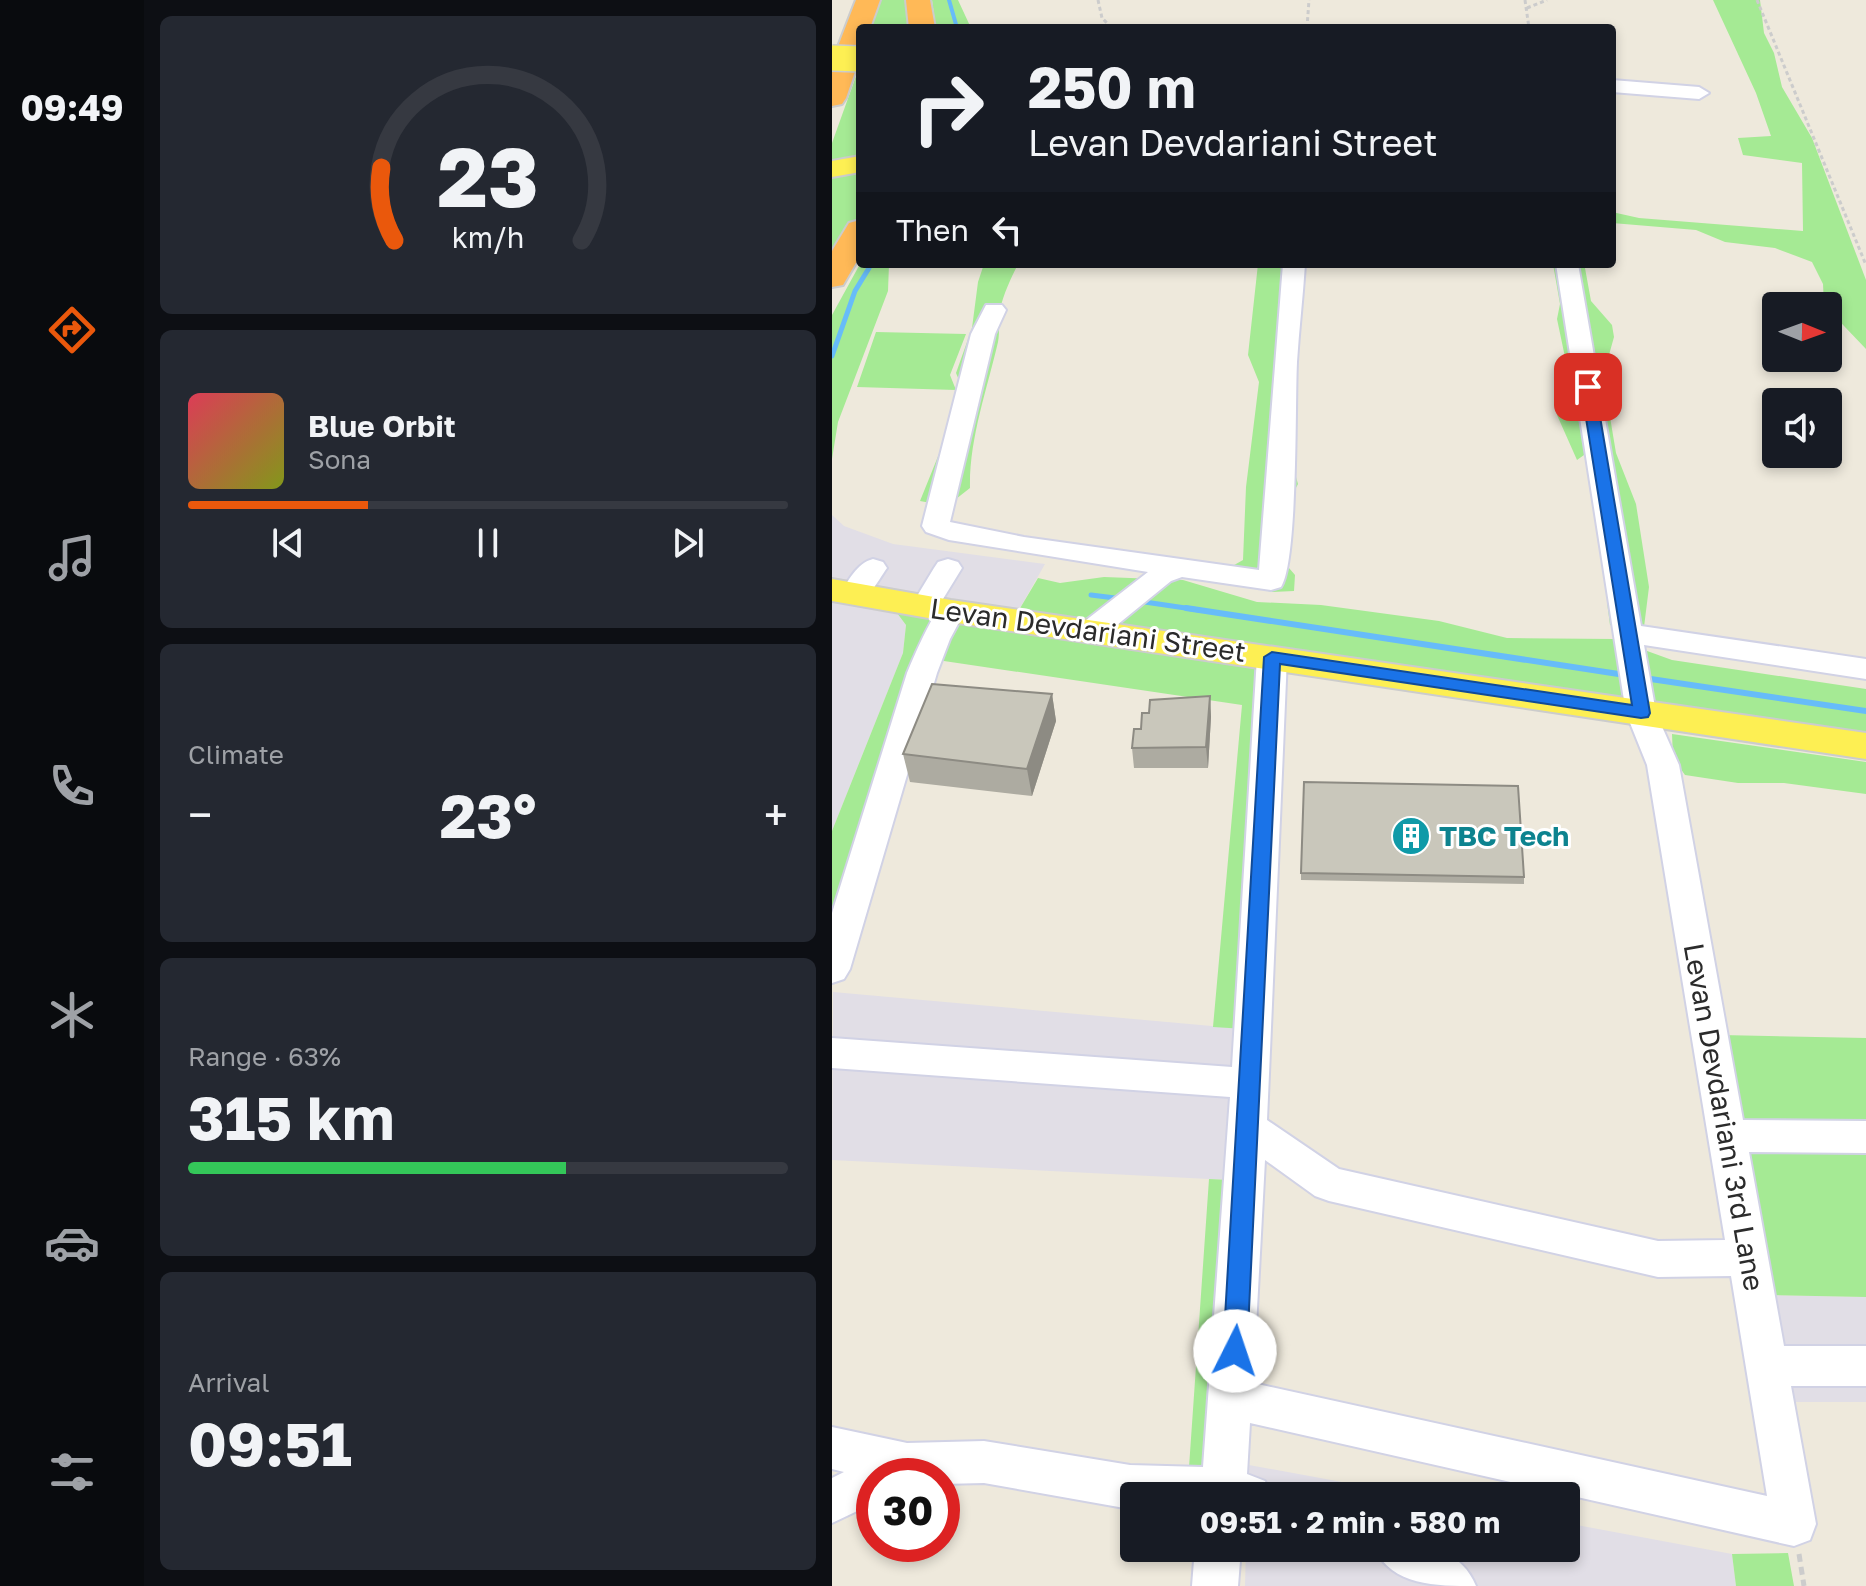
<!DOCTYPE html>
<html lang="en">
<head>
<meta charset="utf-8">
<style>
	:root { --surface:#171b24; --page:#242831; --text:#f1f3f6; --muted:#9ea1a6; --line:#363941; --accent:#ea580c }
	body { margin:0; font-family:"Golos Text",sans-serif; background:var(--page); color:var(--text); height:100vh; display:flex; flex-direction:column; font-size:30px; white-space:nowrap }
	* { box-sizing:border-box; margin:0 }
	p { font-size:26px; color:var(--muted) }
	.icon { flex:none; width:44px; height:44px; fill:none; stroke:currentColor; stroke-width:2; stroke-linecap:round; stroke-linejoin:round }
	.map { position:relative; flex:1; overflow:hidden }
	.side { display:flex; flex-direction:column; gap:16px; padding:16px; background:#0d0f14; width:688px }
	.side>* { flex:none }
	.banner { position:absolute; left:24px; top:24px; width:760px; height:244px; border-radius:8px; box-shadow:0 4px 12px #0003; background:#171b24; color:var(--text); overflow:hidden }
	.needle { width:52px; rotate:91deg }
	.tools { position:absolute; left:930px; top:292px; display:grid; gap:16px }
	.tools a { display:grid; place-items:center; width:80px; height:80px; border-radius:8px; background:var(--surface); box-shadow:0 4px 12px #0003; font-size:40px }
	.speed { position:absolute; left:24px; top:1458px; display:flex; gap:16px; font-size:40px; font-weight:700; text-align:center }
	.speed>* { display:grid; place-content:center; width:104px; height:104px; border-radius:50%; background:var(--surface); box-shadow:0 4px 12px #0003; line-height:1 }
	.speed .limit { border:12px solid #d22; background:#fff; color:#111 }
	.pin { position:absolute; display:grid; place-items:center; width:68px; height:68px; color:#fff; margin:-34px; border-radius:16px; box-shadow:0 4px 12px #0006 }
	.me { position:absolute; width:88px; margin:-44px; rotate:4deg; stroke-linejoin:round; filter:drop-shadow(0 0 6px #0008) }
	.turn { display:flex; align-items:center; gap:28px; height:168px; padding:0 40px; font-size:36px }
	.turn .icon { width:104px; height:104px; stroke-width:2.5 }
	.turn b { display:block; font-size:56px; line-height:68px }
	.then { display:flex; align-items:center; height:76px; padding:0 40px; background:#0003; gap:16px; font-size:30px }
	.big { font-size:60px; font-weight:700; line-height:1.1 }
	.side .widget { flex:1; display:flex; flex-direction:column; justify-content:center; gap:12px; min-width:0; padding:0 28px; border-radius:12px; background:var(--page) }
	.side .dial { align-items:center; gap:0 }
	.dial svg { height:208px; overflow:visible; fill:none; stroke:var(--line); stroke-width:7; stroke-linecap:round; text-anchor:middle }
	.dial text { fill:var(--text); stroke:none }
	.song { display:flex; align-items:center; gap:24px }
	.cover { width:96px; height:96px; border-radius:12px; background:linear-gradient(135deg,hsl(350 70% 55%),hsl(70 70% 35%)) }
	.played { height:8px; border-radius:4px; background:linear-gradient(90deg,var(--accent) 30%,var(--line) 30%) }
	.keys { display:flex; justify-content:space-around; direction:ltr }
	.heat { display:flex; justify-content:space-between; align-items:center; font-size:44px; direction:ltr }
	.charge { height:12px; border-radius:6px; background:linear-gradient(90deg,#34c759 63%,var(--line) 0) }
	.trip { position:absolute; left:288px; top:1482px; width:460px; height:80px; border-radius:8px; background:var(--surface); box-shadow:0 4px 12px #0003; font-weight:700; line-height:80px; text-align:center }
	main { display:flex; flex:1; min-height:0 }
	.dock { display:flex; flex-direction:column; width:144px; justify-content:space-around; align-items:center; background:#090b0e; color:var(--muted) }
	.dock .icon { width:56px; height:56px }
	.dock .on { color:var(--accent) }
	.dock b { font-size:36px; color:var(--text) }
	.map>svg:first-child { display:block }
	.industrial { fill:#e1dee6 }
	.green { fill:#a5ea94 }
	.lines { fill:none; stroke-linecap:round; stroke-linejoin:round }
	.stream-far2 { stroke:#67bcf9; stroke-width:4 }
	.stream-far1 { stroke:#67bcf9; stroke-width:5 }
	.stream { stroke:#67bcf9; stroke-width:6 }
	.minor-casing { stroke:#d1d2e5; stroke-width:4 }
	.major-casing { stroke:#ccc; stroke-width:4 }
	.highway-casing { stroke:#ccc; stroke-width:4 }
	.path-far1 { stroke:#ccc; stroke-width:3; stroke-dasharray:4 3; stroke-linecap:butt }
	.path { stroke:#ccc; stroke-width:5; stroke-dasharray:8 5; stroke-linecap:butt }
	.minor { fill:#fff; fill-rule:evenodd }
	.major { fill:#fdef53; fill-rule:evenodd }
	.highway { fill:#ffb957; fill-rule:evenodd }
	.major-bridge-casing { stroke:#ccc; stroke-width:28; stroke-linecap:butt }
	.major-bridge { stroke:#fdef53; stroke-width:25 }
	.wall { fill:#adaba1 }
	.shaded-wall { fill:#8d8b83 }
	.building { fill:#c9c7bb; stroke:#8d8b83; stroke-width:2 }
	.route { fill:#1a73e8; stroke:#114b97; stroke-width:2 }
	.labels { text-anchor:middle; stroke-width:6; stroke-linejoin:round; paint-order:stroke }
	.street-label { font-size:28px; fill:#2b2b2b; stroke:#fff }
	.culture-label { font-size:28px; font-weight:bold; fill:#0d838f; stroke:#fff; text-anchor:start }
</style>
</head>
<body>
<main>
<nav class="dock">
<b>09:49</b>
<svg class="icon on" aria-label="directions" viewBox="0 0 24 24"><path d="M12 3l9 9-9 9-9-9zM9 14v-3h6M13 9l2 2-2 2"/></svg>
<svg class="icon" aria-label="music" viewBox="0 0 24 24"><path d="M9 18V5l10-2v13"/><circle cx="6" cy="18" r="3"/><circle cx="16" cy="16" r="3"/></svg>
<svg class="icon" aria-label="phone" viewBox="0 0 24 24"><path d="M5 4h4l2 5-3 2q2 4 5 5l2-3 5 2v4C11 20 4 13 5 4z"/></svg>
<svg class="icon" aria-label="climate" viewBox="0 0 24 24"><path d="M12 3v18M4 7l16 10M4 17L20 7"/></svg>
<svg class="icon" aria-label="car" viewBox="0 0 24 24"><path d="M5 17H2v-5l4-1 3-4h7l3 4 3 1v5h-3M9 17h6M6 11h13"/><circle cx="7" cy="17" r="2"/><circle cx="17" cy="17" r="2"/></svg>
<svg class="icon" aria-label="filters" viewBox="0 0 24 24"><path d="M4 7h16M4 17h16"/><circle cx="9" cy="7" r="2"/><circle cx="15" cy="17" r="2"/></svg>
</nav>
<section class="side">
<div class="widget dial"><svg viewBox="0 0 100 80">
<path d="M14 69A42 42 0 1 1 86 69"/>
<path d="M14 69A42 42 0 0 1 9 41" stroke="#ea580c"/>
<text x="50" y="56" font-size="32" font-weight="700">23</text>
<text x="50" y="72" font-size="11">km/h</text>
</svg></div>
<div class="widget">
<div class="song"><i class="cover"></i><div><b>Blue Orbit</b><p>Sona</p></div></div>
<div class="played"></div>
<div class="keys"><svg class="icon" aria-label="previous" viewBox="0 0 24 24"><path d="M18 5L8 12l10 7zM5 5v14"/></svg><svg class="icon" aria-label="pause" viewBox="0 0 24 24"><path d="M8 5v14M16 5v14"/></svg><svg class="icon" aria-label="next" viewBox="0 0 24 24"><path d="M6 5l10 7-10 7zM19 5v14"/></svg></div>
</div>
<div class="widget"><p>Climate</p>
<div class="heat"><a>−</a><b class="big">23°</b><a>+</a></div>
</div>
<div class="widget"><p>Range · 63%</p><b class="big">315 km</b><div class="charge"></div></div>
<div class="widget"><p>Arrival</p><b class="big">09:51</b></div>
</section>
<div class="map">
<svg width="1034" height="1586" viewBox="0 0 1034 1586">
	<rect width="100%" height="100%" fill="#eee9dc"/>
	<path class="industrial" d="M0 515 12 526 61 544 213 564 184 615 0 584Z
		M0 600 65 613 74 625 71 653 0 831Z
		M1 992 413 1029 397 1180 0 1160Z
		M936 1295 1034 1297V1402H952Z
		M417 1465 586 1496H416Z
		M734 1523 900 1554 904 1586H413L414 1548H734Z"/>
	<path class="green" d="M48 0H77L80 28H39Z
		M100 0H126L139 28H104Z
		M881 0H928L932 33 942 53 950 87 980 138 1034 280V349L992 305 991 284 980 262 943 248 893 242 864 230 780 223V212L807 218 971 231 970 163 911 155 906 138 939 136 924 93Z
		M28 65V157L0 162V143Z
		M28 172V222L0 267V178Z
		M28 264H57L56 291 6 422 0 459V315Z
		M152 264H186C179 278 171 295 168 310 166 320 168 331 166 342 155 390 137 439 138 488L115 506 88 501 132 392 124 373 140 328 146 282Z
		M426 264H458V456L466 484 453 509 451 561 463 575 462 591 440 592 381 577 411 560 414 487 427 382 416 355Z
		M721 264H748L753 268 759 301 780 325 782 337 775 362 780 397 778 417 784 453 804 504 817 587 811 635 778 625 775 602 781 567 759 450 745 460 725 415 738 381 725 319 728 304Z
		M44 332 134 334 118 375 124 390 25 387Z
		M272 577 351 580 425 602 489 605 607 621 675 638 782 639 840 660 1034 689V735L815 701 184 615 206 578 228 583Z
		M65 613 434 670 413 1029 381 1027 410 705 85 657 0 935V831L71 653 74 625Z
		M840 734 1034 762V794L952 783H906L853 775 841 758Z
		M889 1035 1034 1038V1297L936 1295Z
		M377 1179 397 1180 378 1496H355Z
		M956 1553 962 1586H904L900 1554Z"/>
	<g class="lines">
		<path class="stream-far2" d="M117 0 125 28
			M36 270 39 264"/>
		<path class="stream-far1" d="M0 356 23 291 37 268
			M259 595 291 599
			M306 601 367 610"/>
		<path class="stream" d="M354 608 793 675
			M812 678 1034 711"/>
		<defs>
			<path id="minor" d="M780 80 867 87 877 93 867 99 780 92Z
				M451 264H473C471 297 467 329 465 362 463 403 466 561 449 587L439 590 350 577 339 581 269 638 259 640 249 638 244 631 249 624 316 572 117 540 94 532 90 526 139 334 154 305H170L174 310 163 334 118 522 192 537 427 570Z
				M724 264H746L809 626 1034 659V679L812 645 824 713 847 765 911 1120 1034 1121V1153L917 1152 952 1346H1034V1386H959L984 1524 978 1540 962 1546 418 1423 415 1474 433 1481 439 1496H302V1509H298L152 1483 110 1484V1476H42V1503L0 1523V1478L12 1472 0 1469V1427L75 1443 152 1441 298 1465 371 1467 398 1097 0 1068V1038L400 1067 425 657 430 650 440 647 450 650 455 657 435 1120 507 1169 826 1241 893 1240 815 765 794 713ZM433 1160 483 1196 497 1201 826 1277 899 1276 935 1496 421 1383Z
				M41 559 51 562 55 568C43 585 35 606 12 600L8 594C16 581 25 563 41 559Z
				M116 559 126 562 130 568 103 612 93 615 83 612 79 606 102 568 106 562Z
				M119 602 129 605 133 611 118 639 105 673 18 969 12 979 0 983V913L75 673C85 649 95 626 109 605Z
				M363 1548H409L406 1586H360Z
				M542 1548C583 1548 625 1541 644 1586 603 1586 561 1586 542 1548Z"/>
			<path id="major" d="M28 156V172L0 177V161Z
				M0 579 119 600 1034 733V759L119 622 0 601Z"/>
			<path id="highway" d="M24 0H48L38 28H28V57L14 98 10 104 0 106V62Z
				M74 0H98L103 28H77Z
				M28 220V256L11 285 0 287V251L17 223Z"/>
		</defs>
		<use href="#minor" class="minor-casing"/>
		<use href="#major" class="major-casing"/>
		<use href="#highway" class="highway-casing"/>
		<path class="path-far1" d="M266 0 270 18 280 28
			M693 0 697 28
			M925 0 1034 265
			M695 8 715 0
			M475 28 477 0"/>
		<path class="path" d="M967 1554 972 1586"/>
		<use href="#minor" class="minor"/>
		<use href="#major" class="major"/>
		<use href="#highway" class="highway"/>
		<defs>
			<path id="major-bridge" d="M0 58 28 59"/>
		</defs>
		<use href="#major-bridge" class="major-bridge-casing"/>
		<use href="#major-bridge" class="major-bridge"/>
	</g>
	<path class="wall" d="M220 694 224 721 200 796 78 782 71 754Z
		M378 696 379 717 376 768H302L300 748 317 713Z
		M469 873 692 877V884L469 880Z"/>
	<path class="shaded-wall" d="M220 694 224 721 200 796 195 769Z
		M378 696 379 717 376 768 374 747Z"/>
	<path class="building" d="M100 684 220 694 195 769 71 754Z
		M378 696 374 747 300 748 302 729H309L310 713H317L318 700Z
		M472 782 686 786 692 877 469 873Z"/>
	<path class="route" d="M756 383 763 387 818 713 816 717 809 718 448 664 415 1351 412 1359 403 1362 395 1359 391 1351 432 657 440 652 800 705 749 387Z"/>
	<defs>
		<symbol id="building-disc" viewBox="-11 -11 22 22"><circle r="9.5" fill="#0f9aa8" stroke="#fff"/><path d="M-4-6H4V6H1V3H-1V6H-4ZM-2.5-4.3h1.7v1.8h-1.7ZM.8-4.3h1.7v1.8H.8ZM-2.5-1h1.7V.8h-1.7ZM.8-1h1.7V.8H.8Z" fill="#fff"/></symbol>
	</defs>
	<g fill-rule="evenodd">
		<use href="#building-disc" x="557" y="814" width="44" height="44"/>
	</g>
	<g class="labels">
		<g class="street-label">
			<text transform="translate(256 630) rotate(8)" y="10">Levan Devdariani Street</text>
			<text transform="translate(892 1117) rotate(80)" y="10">Levan Devdariani 3rd Lane</text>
		</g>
		<g class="culture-label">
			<text x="607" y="846">TBC Tech</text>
		</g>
	</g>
</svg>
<div class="tools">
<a><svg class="needle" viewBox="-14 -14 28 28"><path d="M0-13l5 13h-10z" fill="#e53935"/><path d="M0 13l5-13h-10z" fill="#9ea1a6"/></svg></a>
<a><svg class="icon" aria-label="sound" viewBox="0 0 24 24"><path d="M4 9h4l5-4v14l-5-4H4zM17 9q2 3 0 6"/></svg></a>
</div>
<div class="speed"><div class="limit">30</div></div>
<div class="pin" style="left:756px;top:387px;background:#d93025"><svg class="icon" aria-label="arrive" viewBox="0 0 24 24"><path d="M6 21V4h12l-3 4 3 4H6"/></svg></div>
<svg class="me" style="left:403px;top:1351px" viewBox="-20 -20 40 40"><circle r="19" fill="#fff"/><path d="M0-13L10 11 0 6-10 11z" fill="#1a73e8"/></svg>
<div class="trip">09:51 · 2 min · 580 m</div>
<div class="banner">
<div class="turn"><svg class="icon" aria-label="right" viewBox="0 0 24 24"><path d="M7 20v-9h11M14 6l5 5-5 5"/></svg><div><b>250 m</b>Levan Devdariani Street</div></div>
<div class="then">Then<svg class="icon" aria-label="left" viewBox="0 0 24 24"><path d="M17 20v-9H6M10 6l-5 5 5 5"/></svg></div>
</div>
</div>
</main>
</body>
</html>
